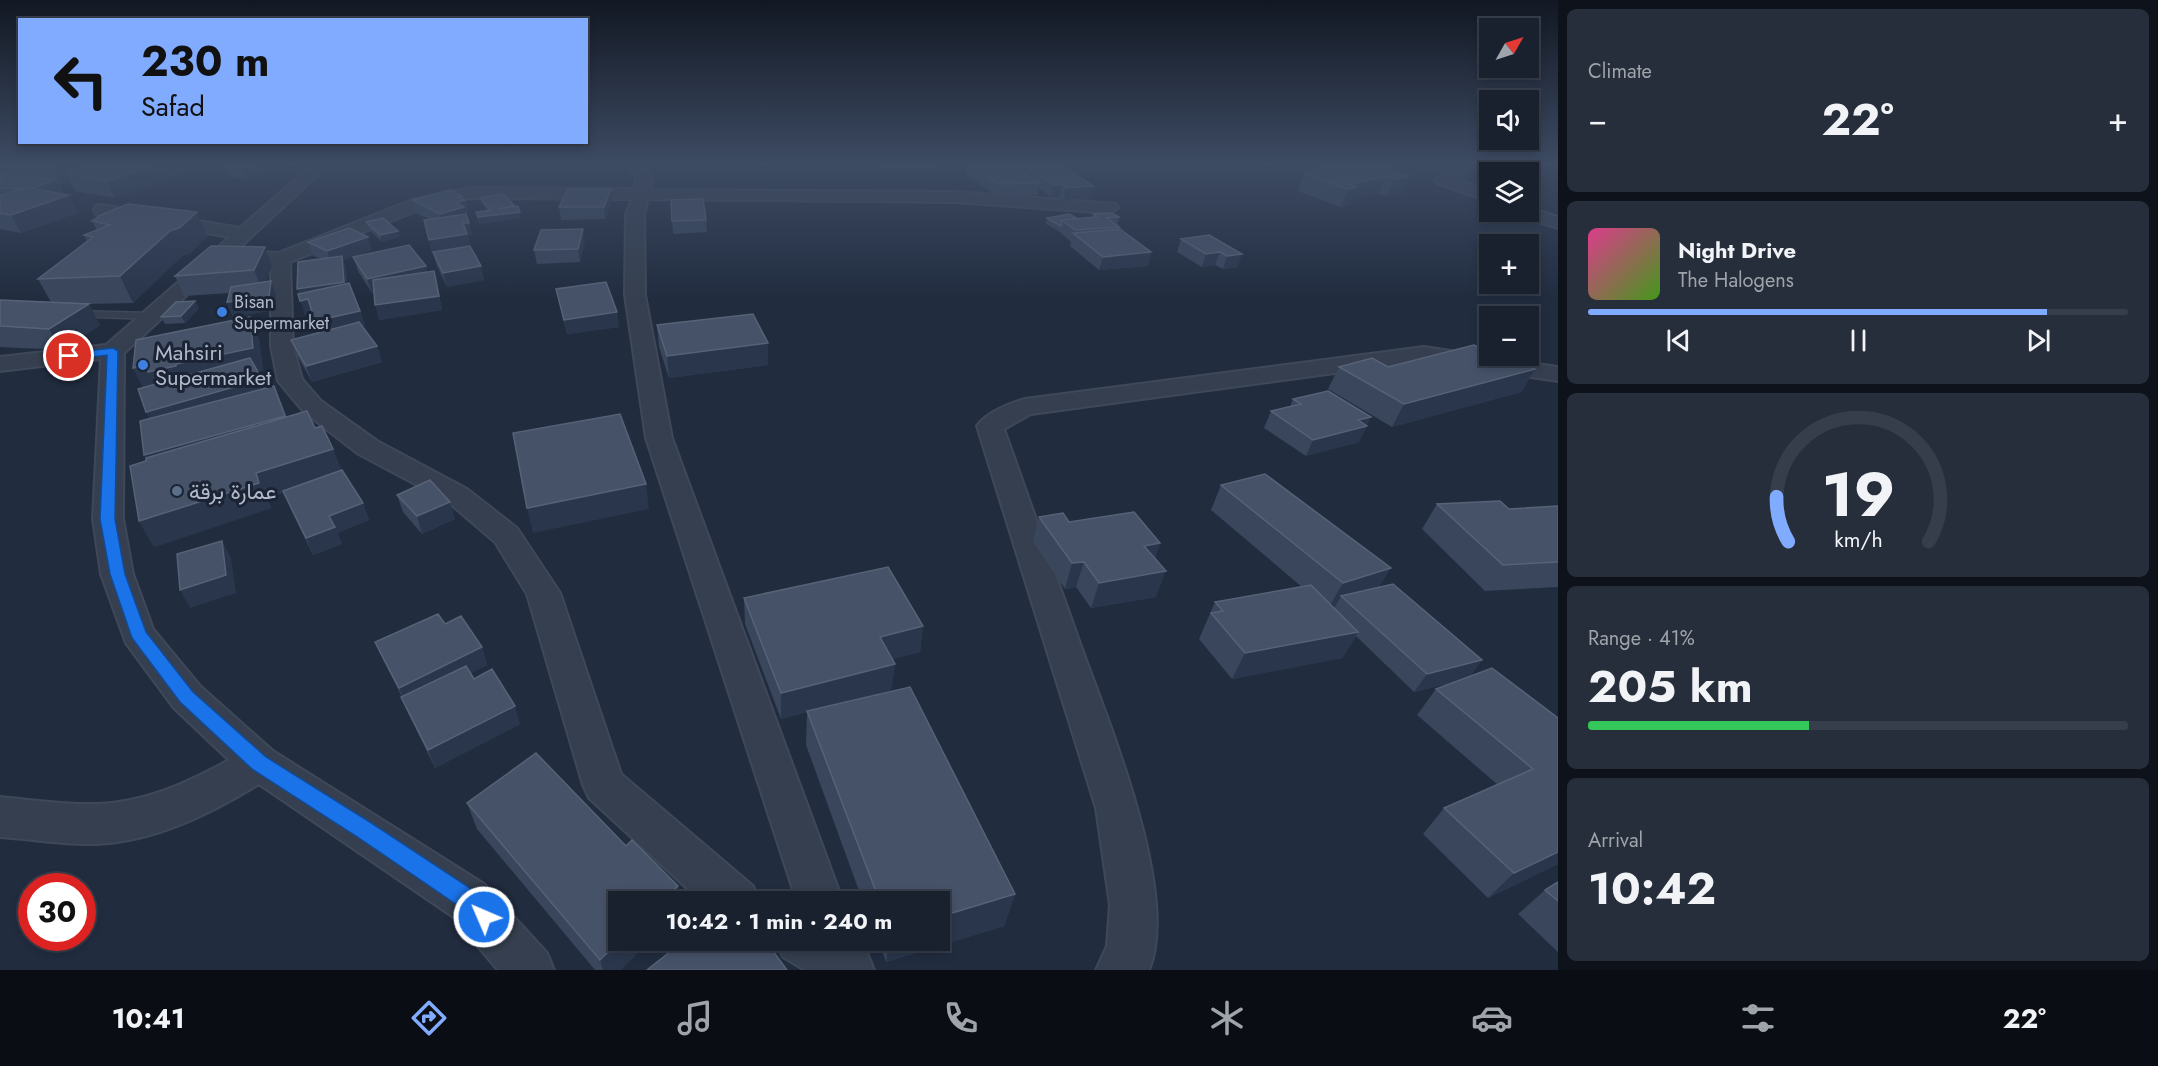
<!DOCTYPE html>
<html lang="en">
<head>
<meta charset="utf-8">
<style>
	:root { --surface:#19212f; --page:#262e3b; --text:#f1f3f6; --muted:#9fa3aa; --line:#373e4b; --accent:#81abff }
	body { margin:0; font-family:Jost,Vazirmatn,sans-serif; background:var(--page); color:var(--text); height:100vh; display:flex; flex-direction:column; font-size:22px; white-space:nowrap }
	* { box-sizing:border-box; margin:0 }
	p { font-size:20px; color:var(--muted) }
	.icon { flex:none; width:33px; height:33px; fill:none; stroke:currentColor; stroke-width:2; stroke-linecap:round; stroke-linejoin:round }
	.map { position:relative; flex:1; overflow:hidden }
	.side { display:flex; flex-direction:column; gap:9px; padding:9px; background:#0e121a; width:600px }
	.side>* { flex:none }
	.guide { position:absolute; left:18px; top:18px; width:570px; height:126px; border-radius:0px; box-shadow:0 3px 9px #0003,0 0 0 2px var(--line); background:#81abff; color:#111; overflow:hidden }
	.needle { width:39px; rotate:51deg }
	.controls { position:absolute; left:1479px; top:18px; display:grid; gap:12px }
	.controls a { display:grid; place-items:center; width:60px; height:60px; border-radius:0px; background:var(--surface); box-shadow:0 3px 9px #0003,0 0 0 2px var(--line); font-size:30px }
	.speed { position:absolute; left:18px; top:873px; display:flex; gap:12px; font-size:30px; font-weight:700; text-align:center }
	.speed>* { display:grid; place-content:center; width:78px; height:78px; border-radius:50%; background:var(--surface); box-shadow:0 3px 9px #0003,0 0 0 2px var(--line); line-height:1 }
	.speed .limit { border:9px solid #d22; background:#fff; color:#111 }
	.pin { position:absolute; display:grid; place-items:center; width:51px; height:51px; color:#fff; margin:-26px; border:3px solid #fff; border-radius:50%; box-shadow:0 2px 6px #0007 }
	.me { position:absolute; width:66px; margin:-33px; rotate:315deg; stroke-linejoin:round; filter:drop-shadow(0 0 4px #0008) }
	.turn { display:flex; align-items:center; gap:21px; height:126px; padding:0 24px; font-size:27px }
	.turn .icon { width:78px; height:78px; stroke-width:2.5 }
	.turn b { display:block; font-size:42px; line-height:51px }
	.big { font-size:45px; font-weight:700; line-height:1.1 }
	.side .tile { flex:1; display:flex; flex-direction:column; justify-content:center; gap:9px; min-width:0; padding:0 21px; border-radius:9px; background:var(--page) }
	.side .dial { align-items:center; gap:0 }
	.dial svg { height:156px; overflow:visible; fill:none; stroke:var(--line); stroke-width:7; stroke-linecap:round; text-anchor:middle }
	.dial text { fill:var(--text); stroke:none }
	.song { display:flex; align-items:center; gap:18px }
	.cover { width:72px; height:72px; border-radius:9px; background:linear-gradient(135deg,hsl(330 70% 55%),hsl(100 70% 35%)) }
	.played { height:6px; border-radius:3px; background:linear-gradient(90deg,var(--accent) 85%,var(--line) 85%) }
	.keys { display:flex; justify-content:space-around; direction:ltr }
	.heat { display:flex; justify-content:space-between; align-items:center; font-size:33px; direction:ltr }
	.charge { height:9px; border-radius:4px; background:linear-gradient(90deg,#34c759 41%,var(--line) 0) }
	.trip { position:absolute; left:608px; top:891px; width:342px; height:60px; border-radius:0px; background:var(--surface); box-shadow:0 3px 9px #0003,0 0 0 2px var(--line); font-weight:700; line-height:60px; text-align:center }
	.tab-bar { display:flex; height:96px; justify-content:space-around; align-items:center; background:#0a0d13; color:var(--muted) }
	.tab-bar .icon { width:42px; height:42px }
	.tab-bar .selected { color:var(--accent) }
	.tab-bar b { font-size:27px; color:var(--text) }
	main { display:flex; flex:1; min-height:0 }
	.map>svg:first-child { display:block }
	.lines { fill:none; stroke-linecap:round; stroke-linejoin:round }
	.lane-casing { stroke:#3e4858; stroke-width:3 }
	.street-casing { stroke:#3e4858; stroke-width:4 }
	.lane { fill:#353f4f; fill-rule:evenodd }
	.street { fill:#353f4f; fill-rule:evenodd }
	.wall { fill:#39465c }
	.shaded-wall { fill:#2a364c }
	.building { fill:#465268; stroke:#576277; stroke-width:1.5 }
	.route { fill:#1a73e8; stroke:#114b97; stroke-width:1.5 }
	.shop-dot { fill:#3f7fe0; stroke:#1a2434; stroke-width:2 }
	.service-dot { fill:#5c6f8a; stroke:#1a2434; stroke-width:2 }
	.labels { text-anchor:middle; stroke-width:6; stroke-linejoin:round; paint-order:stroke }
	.far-poi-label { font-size:18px; fill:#b1b9ca; stroke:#1a2434; text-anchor:start }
	.poi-label { font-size:22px; fill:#b1b9ca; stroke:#1a2434; text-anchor:start }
</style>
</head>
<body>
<main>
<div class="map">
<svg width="1558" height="970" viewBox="0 0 1558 970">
	<rect width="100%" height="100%" fill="#212c3f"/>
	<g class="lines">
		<defs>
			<path id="lane" d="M192 163H203L176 175 169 173Z
				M74 311 152 313 158 316 152 319 70 316 68 314Z"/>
			<path id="street" d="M314 163H330L236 251 278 253 412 200 470 188 635 189 636 177 623 163H639C648 171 655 176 651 190L954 192 1116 204 1118 208 1110 213 954 202 648 199 644 214 645 295 672 438 843 902H797L646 438 625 295 626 214 632 199 470 198 423 208 290 262 293 346 302 379 321 401 377 441 467 489 517 528 560 593 621 774 753 886 760 902H702L589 798 583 785 527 594 495 542 447 501 357 453 303 411 278 381 271 346V264L225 260 124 353 123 519 133 574 153 629 200 686 273 751 484 884 547 953 554 970H498L452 916 259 784C210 814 154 842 96 844 64 845 32 839 0 837V797C32 800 65 805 98 804 146 802 187 783 229 760L174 708 126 643 101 574 93 519 101 359 0 371V357L106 345 230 237 102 215 96 214 94 210 96 206 102 205 240 228Z
				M873 163H940L933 167H880Z
				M1463 163H1481L1456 179 1490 191V202L1437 183 1435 180Z
				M1528 207 1558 217V228L1521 216 1519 212H1528Z
				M1424 347 1558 367V381L1424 361 1031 414 1004 429C1029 499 1053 569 1078 638 1106 717 1181 892 1149 970H1096L1107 946 1110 905 1096 808 977 426C986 413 1010 403 1025 399Z
				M776 940H846L867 953 874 970H805L783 957Z"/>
		</defs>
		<use href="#lane" class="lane-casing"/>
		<use href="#street" class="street-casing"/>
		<use href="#lane" class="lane"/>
		<use href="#street" class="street"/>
	</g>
	<path class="wall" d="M0 163 97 164 189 163 165 170 169 179 115 198 75 191 70 181 63 184 59 183 62 191 57 193 69 195 78 213 21 233 0 229Z
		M222 163H293L294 165 247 180 226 175Z
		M967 163 1018 169 1019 163H1059L1093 186 1090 198 1064 200 1059 197H1051L1039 188 1038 195 997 196 965 174Z
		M1369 165 1393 170 1410 176 1402 193 1386 197 1379 194 1352 200 1350 205 1341 207 1297 191 1304 174 1310 172 1311 170Z
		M462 196 463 199 465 200 468 212 465 213 472 235 468 236 470 246 484 280 447 287 437 266 433 253H432L424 220 429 219 416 213 413 200Z
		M480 198 514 205 521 218 479 224 476 212 487 210 482 204Z
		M612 201 605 219 561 220 559 207Z
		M1093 214 1119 217 1117 225 1119 227V229L1151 252 1148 266 1099 270 1070 246 1071 242 1060 232 1046 224 1047 218 1078 219 1092 218Z
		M706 220 707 232 673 234 672 221Z
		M92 221 207 236 190 253 182 256 133 303 89 304 100 325 62 350 0 347V300L51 302 38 279 87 241 84 235 97 230Z
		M366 222 398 231 399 237 382 242 368 228Z
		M1209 235 1238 267 1223 269 1215 265 1202 267 1177 252 1181 239Z
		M308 242 372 250 343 260 346 269 347 284 360 311 365 326H362L377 346 382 362 312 382 297 355 291 340 320 333 313 314 305 315 299 293 321 259 312 255Z
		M585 242 580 262 537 264 534 250Z
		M265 247 272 266 266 281H271L276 295 274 310 233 317 227 302 229 293 184 296 175 276Z
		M353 257 426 266 427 272 434 271 442 310 379 320 374 293H372L358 271Z
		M556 289 619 327 567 334 559 303Z
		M199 308 185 323 165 324 161 317Z
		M657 325 768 343V365L669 378 659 347Z
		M259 339 263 370 258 371 266 388 274 386 287 417 315 428 333 449 341 470 363 503 369 520 337 533 342 544 313 555 283 493 267 498 271 508 154 547 139 521 146 461 150 419 143 387 133 368Z
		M1339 367H1388L1535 369 1521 392 1392 427 1328 389Z
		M1293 399 1366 425 1359 442 1306 456 1264 428 1271 411 1290 407Z
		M1221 485 1379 587 1482 660 1470 676 1558 718V864L1488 898 1423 834 1444 808 1498 785 1417 715 1436 689 1458 681 1414 692 1356 636 1342 658 1232 679 1199 639 1215 602 1302 587 1211 510Z
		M397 495 455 519 422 534 403 512Z
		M1437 504 1509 509 1558 506V587L1485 591 1422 529Z
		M1039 517 1069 522 1160 543 1155 558 1156 597 1091 608 1076 587 1065 589 1033 542Z
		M744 598 923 626 920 652 892 659 895 664 891 690 862 698 1015 894 1004 926 886 962 878 940H939V902H863L806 745 807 712 781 719 745 624Z
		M445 624 482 647 487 665 471 673 474 679 520 724 435 768 409 715 401 697H402L383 660 375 642Z
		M467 803 626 846 621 970H595L477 829Z
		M1558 882V952L1518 914 1545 890Z"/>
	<path class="shaded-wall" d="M66 163H97L100 171 66 173 70 181 63 184 54 167Z
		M161 163H162L169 179 115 198 107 181Z
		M164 163H189L167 170Z
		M262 163H293L294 165 247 180 243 169Z
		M1394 168 1390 178 1386 177 1379 194 1352 200 1350 205 1341 207 1348 189 1349 184 1388 169Z
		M1410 176 1402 193 1386 197 1394 179Z
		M56 179 62 191 37 201 31 189Z
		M1054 185H1062L1059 197H1051Z
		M1093 186 1090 198 1064 200 1066 188Z
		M611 189 612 201 605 219 604 207Z
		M69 195 78 213 21 233 11 215Z
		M462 196 463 201 465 200 468 212 465 213 466 219 443 226 440 214 456 203 458 197Z
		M514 205 515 211 520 212 521 218 479 224 478 217 498 209Z
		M197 212 207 236 190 253 182 256 133 303 120 276 170 231Z
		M463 223H469L472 235 468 236 470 247 432 253 429 240Z
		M583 229 585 242 580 262 578 249Z
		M398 231 399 237 382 242 380 235Z
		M368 237 372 250 343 260 346 269 348 296 313 314 305 315 297 289 331 264 327 251Z
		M265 247 272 266 262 290 254 270Z
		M1151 252 1148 266 1099 270 1103 257Z
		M1220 252 1215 265 1202 267 1206 254Z
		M1242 254 1238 267 1223 269 1227 256Z
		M426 266 430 280 372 293 367 279Z
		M481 266 484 280 447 287 443 273Z
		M434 271 442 310 379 320 375 305Z
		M271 281 276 295 274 310 233 317 227 302Z
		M195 301 199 308 185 323 181 316Z
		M89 304 100 325 62 350 49 329Z
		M360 311 365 326 321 336 315 321Z
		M617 312 619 327 567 334 564 320Z
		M250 317 259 339 263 370 187 387 145 391 133 368 148 365 176 364Z
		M768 343V365L669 378 667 356Z
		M377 346 382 362 312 382 306 366Z
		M1535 369 1521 392 1392 427 1404 404Z
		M262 379 272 402 159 436 146 412Z
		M274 386 295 440 158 480 144 455Z
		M1371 417 1366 427 1367 426 1359 442 1306 456 1313 440 1358 420Z
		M333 449 343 473 267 498 271 508 154 547 139 521 256 473Z
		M646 484 649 509 533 533 527 508Z
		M450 502 455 519 422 534 417 516Z
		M363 503 369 520 337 533 342 544 313 555 306 538 329 516Z
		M222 541 231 558 236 593 190 608 180 590Z
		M1160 543 1151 569 1144 546Z
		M1084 562 1076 587 1065 589 1072 563Z
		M1391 568 1375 594 1341 596 1335 607 1328 609 1343 583Z
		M1166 571 1156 597 1091 608 1099 583Z
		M923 626 920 652 877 663 880 637Z
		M1358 632 1342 658 1232 679 1245 653Z
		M482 647 487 665 407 705 399 688Z
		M1482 660 1468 678 1414 692 1427 674Z
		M895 664 891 690 781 719V693Z
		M515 706 520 724 435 768 428 750Z
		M1558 852V864L1488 898 1514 873Z
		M678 886 680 902H661Z
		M1015 894 1004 926 886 962 889 940H939V917Z
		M620 940H651L621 970H603L600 960Z"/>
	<path class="building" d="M21 163H66L54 167Z
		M99 163H161L107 181 66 173Z
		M222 163H262L243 169Z
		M968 163H1008L1040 183 999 184Z
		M1023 163H1059L1093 186 1066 188 1062 185H1054Z
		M1346 163H1362L1369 165 1379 163 1394 168 1388 169 1410 176 1394 179 1386 177 1349 184 1357 187 1348 189 1304 174 1315 171 1311 170Z
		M1 175 56 179 33 189 25 187 21 189 0 188Z
		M25 187 69 195 11 215 0 213V196Z
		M568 189H611L604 207H559Z
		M450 190 462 196 458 197 465 200 456 203 464 207 440 214 413 200Z
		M503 194 514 205 498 209 518 206 520 212 478 217 476 212 491 210 480 198Z
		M703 199 706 220 672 221 671 200Z
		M128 204 197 212 179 228 170 231 120 276 38 279 93 237 84 235 110 225 92 221 101 215Z
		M1112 213 1119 217 1107 218 1119 227 1075 230 1062 220 1097 217 1093 214Z
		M466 214 469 223H463L467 234 429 240 424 220Z
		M1069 214 1078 219 1062 220 1061 226 1047 218Z
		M383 218 398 231 380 235 366 222Z
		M349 228 368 237 327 251 308 242Z
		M583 229 578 249 534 250 541 230Z
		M1120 229 1151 252 1103 257 1073 233Z
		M1209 235 1242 254 1227 256 1220 252 1206 254 1181 239Z
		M409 245 426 266 367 279 353 257Z
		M211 246 265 247 254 270 175 276Z
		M470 246 481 266 443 273 433 252Z
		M342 256 344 282 297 289 298 262Z
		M434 271 439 296 375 305 373 280Z
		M271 281 269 296 227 302 231 287Z
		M606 282 617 312 564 320 556 289Z
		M349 283 360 311 315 321 308 299 300 301 298 294Z
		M0 300 89 304 49 329 0 326Z
		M195 301 181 316 161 317 176 302Z
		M753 314 768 343 667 356 657 325Z
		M250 317 253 348 176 364V366L148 372V365L133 368 136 340Z
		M359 322 377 346 306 366 291 340Z
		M1474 345 1490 353V356H1495L1512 363 1519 362 1535 369 1404 404 1339 367 1372 358 1388 367Z
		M250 358 262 379 146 412 138 389Z
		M274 386 285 416 144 455 140 421Z
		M1328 391 1371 417 1358 420 1367 426 1313 440 1271 411 1301 404 1293 399Z
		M307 411 315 428 322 426 333 449 256 473 259 483 139 521 130 466 146 461V458Z
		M620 414 646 484 527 508 513 433Z
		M342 470 363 503 329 516 335 527 306 538 283 491Z
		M1265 474 1391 568 1343 583 1221 485Z
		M430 480 450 502 417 516 397 495Z
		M1500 501 1509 509 1558 506V562L1503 565 1437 504Z
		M1134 512 1160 543 1144 546 1166 571 1099 583 1084 562 1072 563 1039 517 1063 513 1069 522Z
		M222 541 226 575 180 590 177 554Z
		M888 567 923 626 880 637 895 664 781 693 744 598Z
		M1393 584 1482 660 1427 674 1341 596Z
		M1311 585 1358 632 1245 653 1211 613 1223 611 1215 602Z
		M438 614 445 624 461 616 482 647 399 688 375 642Z
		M466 666 474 679 492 669 515 706 428 750 401 697Z
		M1492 668 1558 718V852L1514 873 1444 808 1533 769 1436 689Z
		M910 687 1015 894 939 917V902H880L807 711Z
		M536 753 626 846 632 840 678 886 661 902H618V940H620L600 960 467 803Z
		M1558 882V901L1545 890Z
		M685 940H765L787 970H647Z"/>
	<linearGradient id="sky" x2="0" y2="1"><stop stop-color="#121823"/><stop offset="0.55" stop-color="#3d4b63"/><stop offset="1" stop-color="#3d4b63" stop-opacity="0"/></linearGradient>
	<rect width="1558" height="299" fill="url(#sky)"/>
	<path class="route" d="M113 348 118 351 115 519 125 574 146 632 193 692 266 757 373 824 476 892 492 909 495 917 492 925 484 928 476 925 460 907 359 838 252 769 180 702 132 638 110 574 100 519 107 355 69 360 63 356 69 353Z"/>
	<g class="shop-dot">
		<circle cx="222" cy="312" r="6"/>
		<circle cx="143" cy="365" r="6"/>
	</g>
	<circle class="service-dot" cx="177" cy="491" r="6"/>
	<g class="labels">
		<g class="far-poi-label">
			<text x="234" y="308">Bisan<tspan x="234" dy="21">Supermarket</tspan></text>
		</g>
		<g class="poi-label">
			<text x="155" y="360">Mahsiri<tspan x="155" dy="25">Supermarket</tspan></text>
			<text x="189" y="499">عمارة برقة</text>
		</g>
	</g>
</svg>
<div class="controls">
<a><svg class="needle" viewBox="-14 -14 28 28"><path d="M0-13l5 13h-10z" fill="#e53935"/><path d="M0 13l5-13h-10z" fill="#9fa3aa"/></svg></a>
<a><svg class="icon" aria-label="sound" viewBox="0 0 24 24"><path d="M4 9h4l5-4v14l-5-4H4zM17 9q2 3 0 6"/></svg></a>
<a><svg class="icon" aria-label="layers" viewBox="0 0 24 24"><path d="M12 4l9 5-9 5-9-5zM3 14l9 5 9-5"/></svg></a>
<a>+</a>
<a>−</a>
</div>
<div class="speed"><div class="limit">30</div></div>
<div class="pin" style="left:69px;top:356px;background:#d93025"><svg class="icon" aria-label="arrive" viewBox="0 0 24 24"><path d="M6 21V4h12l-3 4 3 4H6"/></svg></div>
<svg class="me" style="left:484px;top:917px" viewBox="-20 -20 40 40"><circle r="17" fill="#1a73e8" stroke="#fff" stroke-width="3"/><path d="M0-11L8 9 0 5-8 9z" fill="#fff"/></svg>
<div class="trip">10:42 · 1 min · 240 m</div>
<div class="guide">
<div class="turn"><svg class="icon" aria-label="left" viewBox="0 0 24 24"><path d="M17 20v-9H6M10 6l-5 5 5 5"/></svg><div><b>230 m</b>Safad</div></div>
</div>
</div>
<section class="side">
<div class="tile"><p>Climate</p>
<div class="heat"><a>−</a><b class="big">22°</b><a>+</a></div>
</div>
<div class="tile">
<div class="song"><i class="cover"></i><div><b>Night Drive</b><p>The Halogens</p></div></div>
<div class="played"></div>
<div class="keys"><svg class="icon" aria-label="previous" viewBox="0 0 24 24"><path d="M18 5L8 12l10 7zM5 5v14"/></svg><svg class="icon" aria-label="pause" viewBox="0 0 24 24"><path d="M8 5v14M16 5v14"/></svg><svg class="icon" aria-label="next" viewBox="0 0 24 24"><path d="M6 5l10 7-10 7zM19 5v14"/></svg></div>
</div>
<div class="tile dial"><svg viewBox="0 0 100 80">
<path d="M14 69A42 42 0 1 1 86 69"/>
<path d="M14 69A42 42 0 0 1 8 46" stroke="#81abff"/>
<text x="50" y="56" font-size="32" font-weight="700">19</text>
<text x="50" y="72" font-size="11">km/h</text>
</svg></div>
<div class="tile"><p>Range · 41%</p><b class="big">205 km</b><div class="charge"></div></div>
<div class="tile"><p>Arrival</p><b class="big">10:42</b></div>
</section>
</main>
<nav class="tab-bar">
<b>10:41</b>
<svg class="icon selected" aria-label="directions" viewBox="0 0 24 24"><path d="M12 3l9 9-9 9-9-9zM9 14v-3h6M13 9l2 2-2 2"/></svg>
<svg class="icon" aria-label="music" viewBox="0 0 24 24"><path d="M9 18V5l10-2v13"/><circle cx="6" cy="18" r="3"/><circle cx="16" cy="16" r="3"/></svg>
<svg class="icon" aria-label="phone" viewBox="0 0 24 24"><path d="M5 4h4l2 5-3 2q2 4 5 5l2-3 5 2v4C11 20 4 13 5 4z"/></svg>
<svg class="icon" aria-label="climate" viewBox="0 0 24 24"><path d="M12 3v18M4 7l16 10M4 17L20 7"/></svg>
<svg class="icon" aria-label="car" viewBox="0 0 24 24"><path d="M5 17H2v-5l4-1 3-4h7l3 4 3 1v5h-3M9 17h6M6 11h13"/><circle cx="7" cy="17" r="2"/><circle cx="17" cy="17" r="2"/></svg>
<svg class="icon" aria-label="filters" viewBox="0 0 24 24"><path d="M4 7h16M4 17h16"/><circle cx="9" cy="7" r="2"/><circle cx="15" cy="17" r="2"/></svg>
<b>22°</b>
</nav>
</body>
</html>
